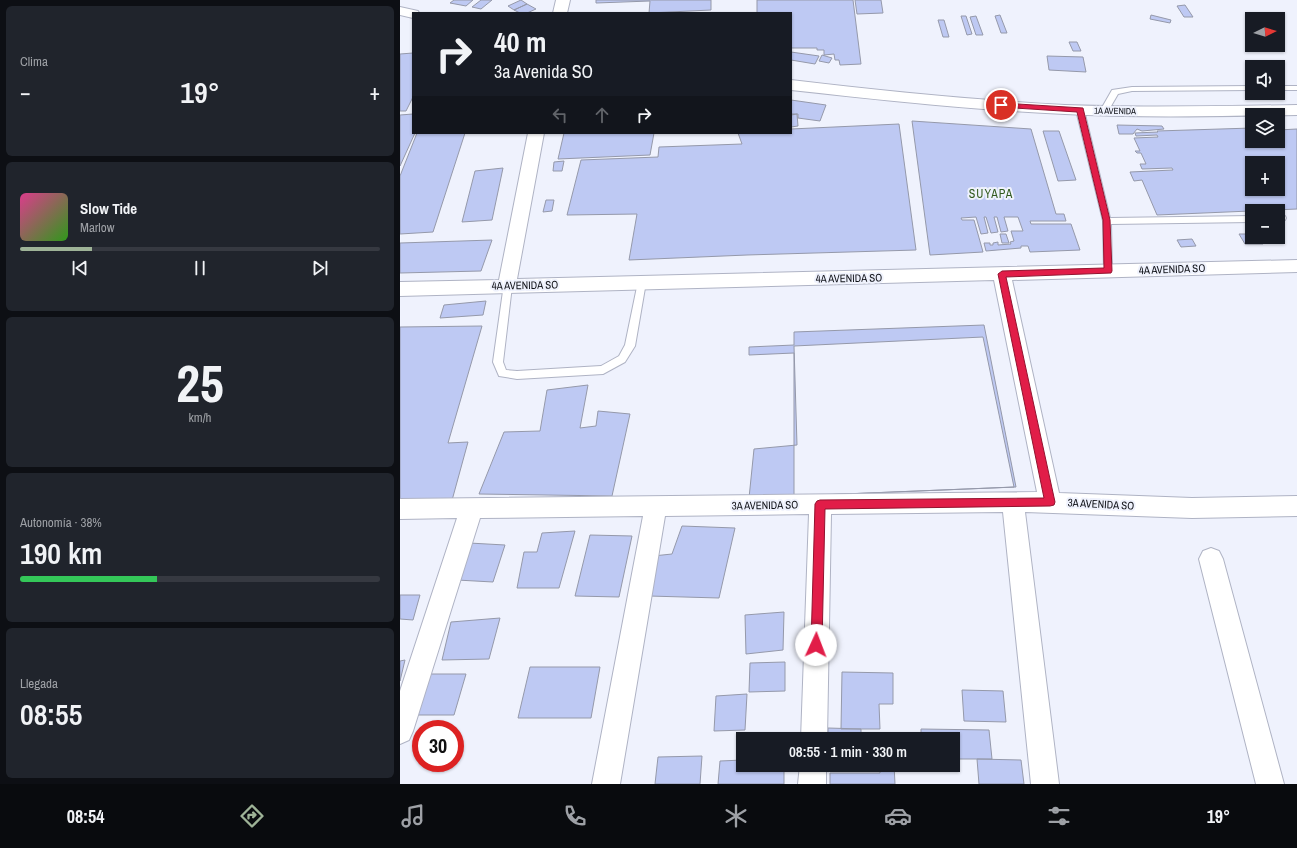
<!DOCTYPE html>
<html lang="es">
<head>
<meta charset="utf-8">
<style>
	:root { --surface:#171b24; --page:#20242c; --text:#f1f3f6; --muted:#9ea1a6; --line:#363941; --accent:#9eb397 }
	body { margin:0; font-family:"Archivo Narrow",sans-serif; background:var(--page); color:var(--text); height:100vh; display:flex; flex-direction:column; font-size:15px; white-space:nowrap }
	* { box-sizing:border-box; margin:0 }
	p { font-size:13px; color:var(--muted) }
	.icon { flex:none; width:22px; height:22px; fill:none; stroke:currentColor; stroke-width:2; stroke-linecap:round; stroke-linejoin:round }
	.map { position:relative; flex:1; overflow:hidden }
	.details { display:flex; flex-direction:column; gap:6px; padding:6px; background:#0d0f14; width:400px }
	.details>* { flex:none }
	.banner { position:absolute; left:12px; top:12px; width:380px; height:122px; border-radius:0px; box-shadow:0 1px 3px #0004; background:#171b24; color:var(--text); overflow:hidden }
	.needle { width:26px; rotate:85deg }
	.buttons { position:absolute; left:845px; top:12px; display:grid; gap:8px }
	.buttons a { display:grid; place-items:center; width:40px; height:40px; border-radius:0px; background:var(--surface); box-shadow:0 1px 3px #0004; font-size:20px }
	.speed { position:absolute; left:12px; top:720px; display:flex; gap:8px; font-size:20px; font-weight:700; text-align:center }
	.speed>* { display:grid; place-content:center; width:52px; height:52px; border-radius:50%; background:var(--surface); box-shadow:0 1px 3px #0004; line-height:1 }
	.speed .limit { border:6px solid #d22; background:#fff; color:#111 }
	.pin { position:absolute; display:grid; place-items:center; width:34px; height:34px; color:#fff; margin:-17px; border:2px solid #fff; border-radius:50%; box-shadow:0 1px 4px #0007 }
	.me { position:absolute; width:44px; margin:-22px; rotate:2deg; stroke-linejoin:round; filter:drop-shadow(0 0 3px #0008) }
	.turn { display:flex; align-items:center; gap:14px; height:84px; padding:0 16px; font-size:18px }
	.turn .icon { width:52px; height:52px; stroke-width:2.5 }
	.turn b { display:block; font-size:28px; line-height:34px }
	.lanes { display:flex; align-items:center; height:38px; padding:0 16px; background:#0003; justify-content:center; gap:20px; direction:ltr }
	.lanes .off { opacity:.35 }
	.big { font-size:30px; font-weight:600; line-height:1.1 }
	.details .widget { flex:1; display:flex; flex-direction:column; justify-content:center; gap:6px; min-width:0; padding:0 14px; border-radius:6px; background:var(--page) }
	.details .dial { align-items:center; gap:0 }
	.dial b { font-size:52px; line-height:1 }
	.song { display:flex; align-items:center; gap:12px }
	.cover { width:48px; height:48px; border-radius:6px; background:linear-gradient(135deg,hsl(330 70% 55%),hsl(110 70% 35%)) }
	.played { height:4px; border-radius:2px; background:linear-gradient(90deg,var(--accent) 20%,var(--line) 20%) }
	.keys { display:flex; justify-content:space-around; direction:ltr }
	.heat { display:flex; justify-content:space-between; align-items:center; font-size:22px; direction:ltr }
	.charge { height:6px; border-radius:3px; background:linear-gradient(90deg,#34c759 38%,var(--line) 0) }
	.trip { position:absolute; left:336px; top:732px; width:224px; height:40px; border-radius:0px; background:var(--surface); box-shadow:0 1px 3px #0004; font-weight:600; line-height:40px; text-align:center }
	.dock { display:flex; height:64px; justify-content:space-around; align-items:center; background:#090b0e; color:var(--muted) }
	.dock .icon { width:28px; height:28px }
	.dock .active { color:var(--accent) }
	.dock b { font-size:18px; color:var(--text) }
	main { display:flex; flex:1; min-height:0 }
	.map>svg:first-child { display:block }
	.building { fill:#bec9f3; stroke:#9599aa; fill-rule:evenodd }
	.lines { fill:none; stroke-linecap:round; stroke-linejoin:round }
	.lane-casing { stroke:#afb3c4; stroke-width:2 }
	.street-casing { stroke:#afb3c4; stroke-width:2 }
	.secondary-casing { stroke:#afb3c4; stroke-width:2 }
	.lane { fill:#fff; fill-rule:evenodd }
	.street { fill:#fff; fill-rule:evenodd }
	.secondary { fill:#fff; fill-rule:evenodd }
	.route { fill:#e11d48; stroke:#92132f }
	.labels { text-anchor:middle; stroke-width:4; stroke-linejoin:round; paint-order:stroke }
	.far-street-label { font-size:9px; fill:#101218; stroke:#eff2fd }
	.street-label { font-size:11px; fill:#101218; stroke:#eff2fd }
	.neighbourhood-label { font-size:12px; letter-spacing:1px; fill:#325a1e; stroke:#eff2fd }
</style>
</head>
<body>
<main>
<section class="details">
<div class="widget"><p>Clima</p>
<div class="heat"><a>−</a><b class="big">19°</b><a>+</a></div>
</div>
<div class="widget">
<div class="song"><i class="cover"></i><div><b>Slow Tide</b><p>Marlow</p></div></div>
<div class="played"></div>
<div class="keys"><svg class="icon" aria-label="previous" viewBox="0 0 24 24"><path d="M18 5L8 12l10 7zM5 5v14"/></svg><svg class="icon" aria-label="pause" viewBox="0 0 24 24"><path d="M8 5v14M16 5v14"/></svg><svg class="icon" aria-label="next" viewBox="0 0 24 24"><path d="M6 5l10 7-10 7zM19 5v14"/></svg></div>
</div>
<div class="widget dial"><b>25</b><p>km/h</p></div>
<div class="widget"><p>Autonomía · 38%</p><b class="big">190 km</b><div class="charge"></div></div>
<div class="widget"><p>Llegada</p><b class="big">08:55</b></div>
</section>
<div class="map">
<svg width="897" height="784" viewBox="0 0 897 784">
	<rect width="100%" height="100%" fill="#eff2fd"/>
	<path class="building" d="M54 0H73L66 6 50 3Z
		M81 0H92L81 9 72 7Z
		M121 0 127 4 114 10 108 6Z
		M196 0H311V10L249 13 250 1 196 3Z
		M357 0H453L461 64 440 65 439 60H435L434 54 424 55V50H417V48H391V13H357Z
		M455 0H481L483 13 457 14Z
		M127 4 136 9 127 13H120L114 10Z
		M785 5 793 17H784L777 6Z
		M600 15 607 33H601L595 16Z
		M751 15 771 20 770 23 750 19Z
		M561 16H566L572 34 567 35Z
		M576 16 583 35H576L570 17Z
		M538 20H544L549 37H543Z
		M669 42H677L681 51H673Z
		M391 52 419 56 415 64 391 60Z
		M13 53V97L6 111H0V54Z
		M422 55 432 58 429 63 419 61Z
		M647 56 683 57 686 72 649 70Z
		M391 100 426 105 420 121 398 118V114H391Z
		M13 114V133H15L0 166V115Z
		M397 114 398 126 391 127V115Z
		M512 121 631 129 656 214H664L666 221H630L631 224H671L680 250 630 252 628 246H621V248L586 251 584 243H590V245H593V243L598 242V245L611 244 610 242 614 241 611 231H623L618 217H604L608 231 601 232 597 217H594L598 232 591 233 586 217H584L588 233 581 234 576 217 561 218 562 220H574L583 252 530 255Z
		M499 124 516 250 347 255 229 260 237 214 167 215 181 160 258 157 259 147 342 144 338 133H391V129Z
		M717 125 762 126 764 129 742 131 737 129 733 134H719Z
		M852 128V141H878V130L897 129V209L757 215 742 180 734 181 730 172 773 170 772 168 742 169 740 164H746L741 153H737L735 151H740L734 138 758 137 757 135 736 136 735 133 758 132 757 131ZM852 163H878V189H852Z
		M643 131H659L676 180 658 181Z
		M17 133H65L33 232 0 234V176Z
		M164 133H254L250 155 158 159Z
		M164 161 162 171H153L154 162Z
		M103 168 92 220 62 222 75 171Z
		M146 200H154L152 211 143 212Z
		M600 234H606L609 243H602Z
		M839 234H852V237H860L863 244H845Z
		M792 239 796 246 781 247 777 240Z
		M92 240 81 271 0 273V243Z
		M86 301 83 315 40 318 44 305Z
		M584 325 616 487 394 496V353L349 355V347L394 345V332Z
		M82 326 48 443 68 442 51 504 0 505V327Z
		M583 337 614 487 349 498 354 449 397 445 394 346Z
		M188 385 180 428 196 426 198 411 230 414 212 496 79 494 104 432 140 431 147 390Z
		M282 526 335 528 319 598 249 596 253 556 272 554Z
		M175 531 159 588H117L124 552H137L142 533Z
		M190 535 232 536 219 597 175 596Z
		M69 543 105 545 93 582 57 580Z
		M0 595H20L13 620 0 619Z
		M384 612 383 650 346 654 345 615Z
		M100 618 89 659 42 660 51 622Z
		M5 660 0 681V661Z
		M385 662V691L349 692 350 663Z
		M130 667H200L191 718H118Z
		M442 672 493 673V704H479L480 729H441Z
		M29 674H66L54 715H16Z
		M562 690 603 691 606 722 564 721Z
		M347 694 345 730 314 731 316 696Z
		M428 728 461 729V739H428Z
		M521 729 589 730 592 759H553V739H521Z
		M302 756 300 784H255L258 757Z
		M577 759 621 760 624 784H579Z
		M343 760V765H384V784H318L320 761Z
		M480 765H494L495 784H430V773H480Z"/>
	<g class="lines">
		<defs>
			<path id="lane" d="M852 86V90L732 91 718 94 707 113H704L700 111 712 90 732 87Z
				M878 86H897V90H878Z
				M677 108H680L684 110 710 218 852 216V222L711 224 712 271 711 273H705L704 271 703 221 676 110Z
				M878 215 885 216 886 218 885 220 878 221Z
				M242 279 246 282 235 346 225 362 203 374 117 379 99 376 93 362 104 284 107 283 112 286 103 362 106 370 117 371 201 366 219 356 225 345 238 282Z"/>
			<path id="street" d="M128 133H144L117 279 897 260V272L612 280 659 493 792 498 897 496V516L792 518 625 512 659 784H631L603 512 431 514 427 739H401L409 514 265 516 220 784H192L243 516 80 518 13 731 9 740 0 744V691L57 518 0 519V499L637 492 594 280 0 296V282L99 280Z
				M811 548 819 551 823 559 884 784H856L799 559 803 551Z
				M400 765H426V784H398Z"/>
			<path id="secondary" d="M156 0H170L167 13H153Z
				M0 7 18 11 19 13H13V18L0 15Z
				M391 80C482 91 573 100 665 105 742 108 820 106 897 105V115C821 116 742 118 665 114 573 110 482 100 391 90Z"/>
		</defs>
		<use href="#lane" class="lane-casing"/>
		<use href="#street" class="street-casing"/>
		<use href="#secondary" class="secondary-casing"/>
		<use href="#lane" class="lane"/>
		<use href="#street" class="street"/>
		<use href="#secondary" class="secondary"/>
	</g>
	<path class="route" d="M601 103 683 108 710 220 712 271 711 273 606 277 655 502 654 505 650 506 425 509 422 645 420 649 416 651 412 649 411 645 415 504 417 501 420 500 644 498 598 274 602 271 704 268 703 220 677 112 599 107V104Z"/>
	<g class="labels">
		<g class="far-street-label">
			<text transform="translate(715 111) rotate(1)" y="3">1A AVENIDA</text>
		</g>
		<g class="street-label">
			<text transform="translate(772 269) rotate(-2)" y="4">4A AVENIDA SO</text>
			<text transform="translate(449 278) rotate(-1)" y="4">4A AVENIDA SO</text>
			<text transform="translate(125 285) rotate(-1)" y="4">4A AVENIDA SO</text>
			<text transform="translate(701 504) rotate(3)" y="4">3A AVENIDA SO</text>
			<text transform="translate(365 505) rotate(-1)" y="4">3A AVENIDA SO</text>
		</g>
		<g class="neighbourhood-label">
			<text x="591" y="198">SUYAPA</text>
		</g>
	</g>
</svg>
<div class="buttons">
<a><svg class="needle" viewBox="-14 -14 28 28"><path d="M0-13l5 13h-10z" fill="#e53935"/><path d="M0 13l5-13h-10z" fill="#9ea1a6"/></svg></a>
<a><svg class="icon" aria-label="sound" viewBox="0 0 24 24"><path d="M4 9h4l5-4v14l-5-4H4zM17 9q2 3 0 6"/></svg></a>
<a><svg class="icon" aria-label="layers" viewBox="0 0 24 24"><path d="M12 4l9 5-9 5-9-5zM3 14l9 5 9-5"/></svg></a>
<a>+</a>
<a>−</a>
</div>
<div class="speed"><div class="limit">30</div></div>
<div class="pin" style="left:601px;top:105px;background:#d93025"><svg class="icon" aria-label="arrive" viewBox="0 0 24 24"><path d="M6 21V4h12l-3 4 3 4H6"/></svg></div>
<svg class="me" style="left:416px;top:645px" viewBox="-20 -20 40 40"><circle r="19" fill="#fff"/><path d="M0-13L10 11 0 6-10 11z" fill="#e11d48"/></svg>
<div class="trip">08:55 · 1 min · 330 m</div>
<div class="banner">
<div class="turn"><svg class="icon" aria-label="right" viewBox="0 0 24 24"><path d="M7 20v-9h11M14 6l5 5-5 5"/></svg><div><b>40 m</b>3a Avenida SO</div></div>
<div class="lanes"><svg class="icon off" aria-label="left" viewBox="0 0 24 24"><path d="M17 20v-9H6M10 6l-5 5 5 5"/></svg><svg class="icon off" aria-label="ahead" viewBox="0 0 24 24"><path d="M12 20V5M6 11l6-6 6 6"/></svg><svg class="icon" aria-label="right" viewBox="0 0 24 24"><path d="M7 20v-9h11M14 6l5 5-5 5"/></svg></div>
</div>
</div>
</main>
<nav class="dock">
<b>08:54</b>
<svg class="icon active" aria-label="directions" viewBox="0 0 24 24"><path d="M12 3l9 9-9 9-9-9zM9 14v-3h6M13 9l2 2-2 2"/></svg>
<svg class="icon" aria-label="music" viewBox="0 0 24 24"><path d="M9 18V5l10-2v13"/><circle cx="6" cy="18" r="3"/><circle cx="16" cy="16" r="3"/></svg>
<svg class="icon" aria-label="phone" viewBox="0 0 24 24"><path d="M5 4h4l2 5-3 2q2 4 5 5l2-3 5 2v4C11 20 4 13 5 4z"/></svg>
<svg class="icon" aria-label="climate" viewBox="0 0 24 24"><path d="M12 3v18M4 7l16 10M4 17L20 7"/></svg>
<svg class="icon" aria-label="car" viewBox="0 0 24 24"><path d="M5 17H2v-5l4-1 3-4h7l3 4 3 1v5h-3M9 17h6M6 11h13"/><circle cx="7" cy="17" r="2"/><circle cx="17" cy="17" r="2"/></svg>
<svg class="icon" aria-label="filters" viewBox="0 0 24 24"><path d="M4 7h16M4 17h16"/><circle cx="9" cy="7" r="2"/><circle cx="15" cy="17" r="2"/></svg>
<b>19°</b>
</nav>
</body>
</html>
